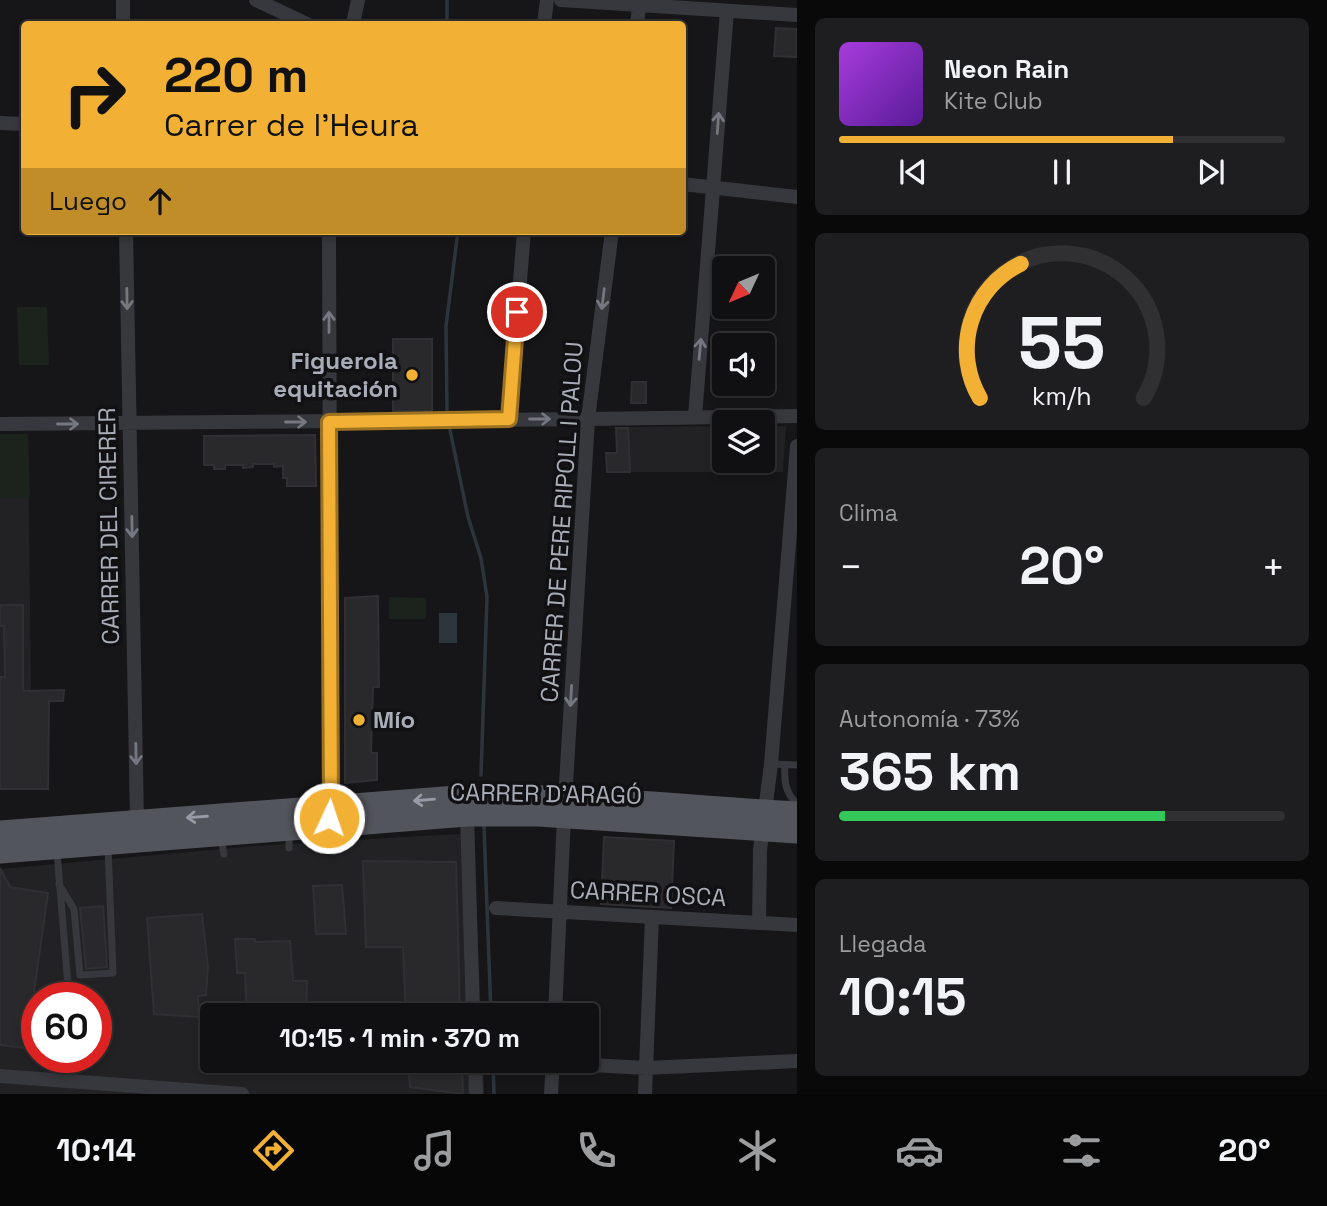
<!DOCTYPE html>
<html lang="es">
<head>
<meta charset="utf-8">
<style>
	:root { --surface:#101012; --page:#1e1e20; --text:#f1f3f6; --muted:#9c9d9f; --line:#303032; --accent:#f2b134 }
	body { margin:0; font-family:"Space Grotesk",sans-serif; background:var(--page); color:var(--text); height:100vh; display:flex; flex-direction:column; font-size:26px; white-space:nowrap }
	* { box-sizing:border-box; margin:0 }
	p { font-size:23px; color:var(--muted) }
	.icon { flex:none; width:38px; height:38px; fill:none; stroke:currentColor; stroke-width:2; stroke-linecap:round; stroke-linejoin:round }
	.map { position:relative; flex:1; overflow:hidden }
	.side { display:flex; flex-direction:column; gap:18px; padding:18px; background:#09090a; width:530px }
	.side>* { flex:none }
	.top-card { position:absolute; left:21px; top:21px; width:665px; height:214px; border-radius:7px; box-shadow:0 4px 10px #0003,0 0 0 2px var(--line); background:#f2b134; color:#111; overflow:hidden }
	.needle { width:46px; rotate:226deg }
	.tools { position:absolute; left:712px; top:256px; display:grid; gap:14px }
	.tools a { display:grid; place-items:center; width:63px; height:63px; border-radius:7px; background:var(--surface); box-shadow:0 4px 10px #0003,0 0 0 2px var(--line); font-size:35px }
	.speed { position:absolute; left:21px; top:982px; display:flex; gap:14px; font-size:35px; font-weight:700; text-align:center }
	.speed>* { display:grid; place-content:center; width:91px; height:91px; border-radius:50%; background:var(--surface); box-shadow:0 4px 10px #0003,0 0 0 2px var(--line); line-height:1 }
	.speed .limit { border:10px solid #d22; background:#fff; color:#111 }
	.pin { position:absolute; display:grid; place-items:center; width:60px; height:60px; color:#fff; margin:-30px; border:4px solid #fff; border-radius:50%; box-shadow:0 2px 7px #0007 }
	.me { position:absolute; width:77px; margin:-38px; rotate:3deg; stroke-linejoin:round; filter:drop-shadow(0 0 5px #0008) }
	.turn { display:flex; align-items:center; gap:24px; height:147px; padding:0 28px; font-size:32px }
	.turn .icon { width:91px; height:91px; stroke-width:2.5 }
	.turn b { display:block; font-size:49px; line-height:60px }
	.then { display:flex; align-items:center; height:66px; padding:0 28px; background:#0003; gap:14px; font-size:26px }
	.big { font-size:52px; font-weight:800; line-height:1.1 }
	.side .tile { flex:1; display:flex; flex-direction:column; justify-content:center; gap:10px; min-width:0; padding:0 24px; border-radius:10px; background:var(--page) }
	.side .dial { align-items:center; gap:0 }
	.dial svg { height:182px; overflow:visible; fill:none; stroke:var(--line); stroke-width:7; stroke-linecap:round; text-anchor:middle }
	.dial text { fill:var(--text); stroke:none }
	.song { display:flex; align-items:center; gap:21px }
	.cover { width:84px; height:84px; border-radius:10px; background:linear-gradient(135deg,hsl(280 70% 55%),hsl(270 70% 35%)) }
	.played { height:7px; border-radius:4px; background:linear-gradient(90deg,var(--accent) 75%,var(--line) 75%) }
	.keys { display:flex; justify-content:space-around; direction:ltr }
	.heat { display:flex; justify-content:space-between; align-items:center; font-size:38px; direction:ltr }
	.charge { height:10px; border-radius:5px; background:linear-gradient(90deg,#34c759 73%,var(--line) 0) }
	.trip { position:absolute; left:200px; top:1003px; width:399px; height:70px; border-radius:7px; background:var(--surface); box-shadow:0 4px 10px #0003,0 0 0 2px var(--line); font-weight:800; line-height:70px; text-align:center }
	.menu { display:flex; height:112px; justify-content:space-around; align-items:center; background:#060607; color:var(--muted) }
	.menu .icon { width:49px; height:49px }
	.menu .active { color:var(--accent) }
	.menu b { font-size:32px; color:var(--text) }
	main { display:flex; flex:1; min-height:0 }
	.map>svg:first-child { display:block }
	.built { fill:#222225; fill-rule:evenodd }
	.green { fill:#1c231d }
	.water { fill:#2c353c }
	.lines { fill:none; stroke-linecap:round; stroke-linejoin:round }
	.stream { stroke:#2c353c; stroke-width:3.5 }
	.building { fill:#29292c; stroke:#303034; stroke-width:2 }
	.lane { stroke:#37383d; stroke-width:7 }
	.street { stroke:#37383d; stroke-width:14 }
	.primary { stroke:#53555c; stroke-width:23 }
	.oneway { stroke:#757881 }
	.oneway2 { stroke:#979ba6 }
	.route-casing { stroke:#9d7322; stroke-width:18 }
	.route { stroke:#f2b134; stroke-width:12 }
	.poi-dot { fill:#f2b134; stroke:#111113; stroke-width:2.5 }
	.labels { text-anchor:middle; stroke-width:7; stroke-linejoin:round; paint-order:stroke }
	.poi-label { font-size:24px; font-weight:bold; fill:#a8adb8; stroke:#111113; text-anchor:end }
	.street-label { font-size:24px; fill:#a8adb8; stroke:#111113 }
</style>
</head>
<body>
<main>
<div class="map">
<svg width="797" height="1094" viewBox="0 0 797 1094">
	<rect width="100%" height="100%" fill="#161618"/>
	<path class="built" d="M724 426V460H763V426H786L783 472H630L628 427Z
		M0 434H28L31 690 0 691Z
		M473 833 481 1015H212V1060L483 1061 484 1094H0V869L254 846ZM37 998H96V1057H37Z"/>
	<path class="green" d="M17 307H47L49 365H19Z
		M0 434H28L30 497 0 498Z
		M389 597 426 598V619H389Z"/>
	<path class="water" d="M439 613H457V643H439Z"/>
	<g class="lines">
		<path class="stream" d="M447 24V0
			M447 411 446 326 458 231
			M450 430 468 517 481 558 487 597 481 775
			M484 827 491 1015
			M493 1060 494 1094"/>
	</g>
	<path class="building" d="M776 28 797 29V57L774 56Z
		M393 339H432V411H393Z
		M632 382H646V403H631Z
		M616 428H628L630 472H607L606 453H617Z
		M315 435 316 486H287V478H283V466L274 467V464H253V467L243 468V465H225V469H214V465H204V436Z
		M378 596 379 687H373L371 753H377V780L345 783V598Z
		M0 605H23V691L64 690 63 701H49L48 789H0V677H5L4 626H0Z
		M604 837 674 841 671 908 601 904Z
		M363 861 456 862 460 1015H406L403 947H366Z
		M0 868 10 887 48 893 26 1048 0 1045Z
		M342 885 346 934H316L313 886Z
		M103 906 107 967 86 969 80 908Z
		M202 914 208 967 206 995 198 996 199 1017 154 1014 147 918Z
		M235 939H255V942L290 941 293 981H307L306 1015H247L245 973H237Z
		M408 1060H462L463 1094 410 1087Z"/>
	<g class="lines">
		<path class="lane" d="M771 764 797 765
			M785 765C784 781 785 792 797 804
			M289 831V848
			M221 839 224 854
			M57 852 69 998
			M59 884 74 909 80 975 113 973 108 847
			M65 1081 67 1057"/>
		<path class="street" d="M123 0V24
			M256 0 307 24
			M561 0 797 15
			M353 24 358 0
			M544 24 547 0
			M637 24 640 0
			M0 123 24 124
			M682 184 797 197
			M126 231 137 821
			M329 231 331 807
			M695 417 727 11
			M509 419 524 231
			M0 424 588 419 797 416
			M467 815 473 1015
			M496 908 797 925
			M759 923 760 850 771 764 797 446
			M555 1015 564 817 588 419 612 231
			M475 1060 476 1094
			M553 1063 646 1068 797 1061
			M0 1076 242 1094
			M551 1094 553 1060
			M645 1094 652 917"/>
		<path class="primary" d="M0 832 457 797C570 793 684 807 797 813
			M0 852 467 815H538L797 832"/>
	</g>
	<defs><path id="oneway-shaft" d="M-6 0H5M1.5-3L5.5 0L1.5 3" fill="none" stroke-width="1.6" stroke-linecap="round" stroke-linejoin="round" transform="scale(1.75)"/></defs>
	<g class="oneway">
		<use href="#oneway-shaft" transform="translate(718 123) rotate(-86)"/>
		<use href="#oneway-shaft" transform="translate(127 299) rotate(89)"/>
		<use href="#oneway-shaft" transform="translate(603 299) rotate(97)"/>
		<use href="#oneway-shaft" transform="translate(329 322) rotate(-90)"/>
		<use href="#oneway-shaft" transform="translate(700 349) rotate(-85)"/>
		<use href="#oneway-shaft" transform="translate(540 419)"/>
		<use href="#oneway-shaft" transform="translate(296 422)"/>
		<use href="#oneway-shaft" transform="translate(68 424)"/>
		<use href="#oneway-shaft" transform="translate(132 527) rotate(89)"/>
		<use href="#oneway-shaft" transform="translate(571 696) rotate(93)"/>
		<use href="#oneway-shaft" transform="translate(136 754) rotate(89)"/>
	</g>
	<g class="oneway2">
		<use href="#oneway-shaft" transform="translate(424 800) rotate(175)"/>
		<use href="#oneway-shaft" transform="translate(197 817) rotate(176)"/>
	</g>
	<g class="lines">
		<defs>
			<path id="route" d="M329 818 331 807 329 422 509 419 517 312"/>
		</defs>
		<use href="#route" class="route-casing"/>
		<use href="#route" class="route"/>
	</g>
	<g class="poi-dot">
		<circle cx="412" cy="375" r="7"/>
		<circle cx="359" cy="720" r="7"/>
	</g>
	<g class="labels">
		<g class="poi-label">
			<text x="398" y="369">Figuerola<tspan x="398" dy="28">equitación</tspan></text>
			<text x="373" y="728" text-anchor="start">Mío</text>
		</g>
		<g class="street-label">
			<text transform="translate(562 522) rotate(-86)" y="8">CARRER DE PERE RIPOLL I PALOU</text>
			<text transform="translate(109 526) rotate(-91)" y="8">CARRER DEL CIRERER</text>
			<text transform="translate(546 794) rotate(1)" y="8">CARRER D'ARAGÓ</text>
			<text transform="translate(648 894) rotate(3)" y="8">CARRER OSCA</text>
		</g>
	</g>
</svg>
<div class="tools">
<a><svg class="needle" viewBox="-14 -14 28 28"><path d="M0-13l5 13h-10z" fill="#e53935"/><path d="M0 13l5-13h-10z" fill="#9c9d9f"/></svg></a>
<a><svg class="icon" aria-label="sound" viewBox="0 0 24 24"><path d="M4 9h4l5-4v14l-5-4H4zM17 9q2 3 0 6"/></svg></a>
<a><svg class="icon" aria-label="layers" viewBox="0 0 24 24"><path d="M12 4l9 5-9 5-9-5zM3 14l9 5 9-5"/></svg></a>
</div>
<div class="speed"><div class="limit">60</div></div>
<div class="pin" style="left:517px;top:312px;background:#d93025"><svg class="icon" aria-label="arrive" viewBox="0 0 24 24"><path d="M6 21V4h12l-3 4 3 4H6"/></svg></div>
<svg class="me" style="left:329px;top:818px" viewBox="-20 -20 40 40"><circle r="17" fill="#f2b134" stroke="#fff" stroke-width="3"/><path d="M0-11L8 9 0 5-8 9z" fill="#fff"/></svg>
<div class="trip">10:15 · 1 min · 370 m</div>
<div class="top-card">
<div class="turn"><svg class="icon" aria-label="right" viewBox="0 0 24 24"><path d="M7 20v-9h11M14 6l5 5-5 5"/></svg><div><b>220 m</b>Carrer de l'Heura</div></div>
<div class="then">Luego<svg class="icon" aria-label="ahead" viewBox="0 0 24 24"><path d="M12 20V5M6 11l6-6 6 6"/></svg></div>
</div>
</div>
<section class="side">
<div class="tile">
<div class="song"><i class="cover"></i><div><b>Neon Rain</b><p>Kite Club</p></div></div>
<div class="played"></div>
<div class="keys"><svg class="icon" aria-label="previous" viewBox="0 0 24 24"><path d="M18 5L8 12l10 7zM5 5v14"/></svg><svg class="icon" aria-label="pause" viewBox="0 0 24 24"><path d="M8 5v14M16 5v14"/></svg><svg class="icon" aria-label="next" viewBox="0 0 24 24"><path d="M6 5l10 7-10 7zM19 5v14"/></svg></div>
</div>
<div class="tile dial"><svg viewBox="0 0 100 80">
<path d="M14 69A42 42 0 1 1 86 69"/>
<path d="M14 69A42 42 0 0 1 32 10" stroke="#f2b134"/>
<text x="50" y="56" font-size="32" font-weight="700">55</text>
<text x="50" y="72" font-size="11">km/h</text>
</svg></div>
<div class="tile"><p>Clima</p>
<div class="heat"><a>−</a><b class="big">20°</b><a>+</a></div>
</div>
<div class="tile"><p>Autonomía · 73%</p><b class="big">365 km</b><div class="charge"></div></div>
<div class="tile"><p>Llegada</p><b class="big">10:15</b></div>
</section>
</main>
<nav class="menu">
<b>10:14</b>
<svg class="icon active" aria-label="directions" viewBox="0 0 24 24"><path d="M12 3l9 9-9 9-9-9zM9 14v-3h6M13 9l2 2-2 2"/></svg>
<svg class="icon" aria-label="music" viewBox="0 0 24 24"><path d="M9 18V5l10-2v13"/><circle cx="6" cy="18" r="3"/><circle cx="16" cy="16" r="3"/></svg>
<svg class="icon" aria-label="phone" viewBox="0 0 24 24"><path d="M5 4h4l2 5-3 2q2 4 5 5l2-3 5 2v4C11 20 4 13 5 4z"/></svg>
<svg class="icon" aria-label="climate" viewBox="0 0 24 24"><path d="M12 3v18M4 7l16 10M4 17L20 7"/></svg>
<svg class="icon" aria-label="car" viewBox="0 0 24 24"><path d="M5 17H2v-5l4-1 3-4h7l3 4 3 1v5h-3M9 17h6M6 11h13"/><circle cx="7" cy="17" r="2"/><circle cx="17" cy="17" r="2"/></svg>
<svg class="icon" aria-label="filters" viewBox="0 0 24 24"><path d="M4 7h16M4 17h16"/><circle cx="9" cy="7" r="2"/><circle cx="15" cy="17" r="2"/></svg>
<b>20°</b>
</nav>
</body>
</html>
